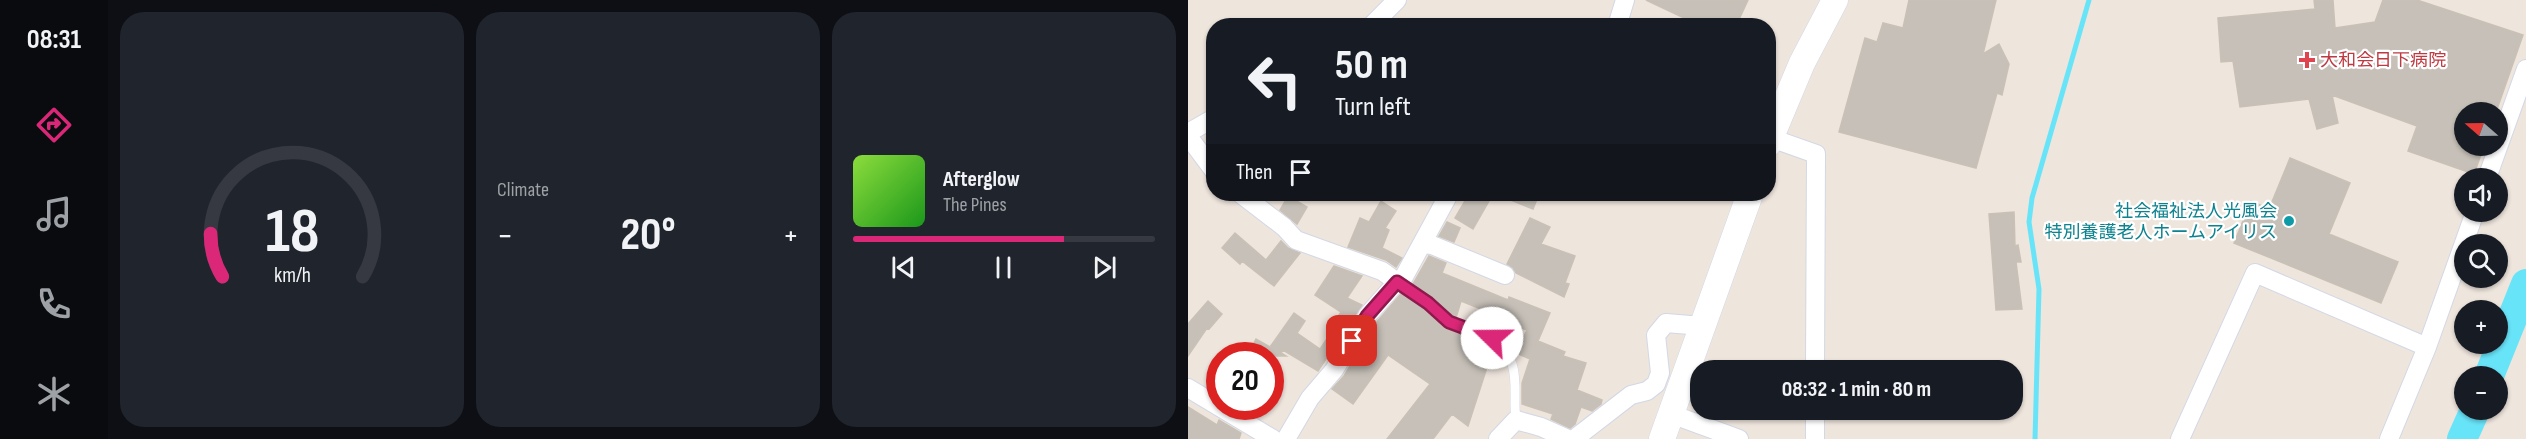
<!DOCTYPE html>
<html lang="en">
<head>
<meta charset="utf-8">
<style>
	:root { --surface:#171b24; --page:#20242c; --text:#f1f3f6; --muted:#9ea1a6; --line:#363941; --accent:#db2777 }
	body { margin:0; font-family:"Sofia Sans Condensed","Noto Sans JP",sans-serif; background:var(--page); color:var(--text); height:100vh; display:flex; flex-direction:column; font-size:22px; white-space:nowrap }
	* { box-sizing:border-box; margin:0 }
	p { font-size:20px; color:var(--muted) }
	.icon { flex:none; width:33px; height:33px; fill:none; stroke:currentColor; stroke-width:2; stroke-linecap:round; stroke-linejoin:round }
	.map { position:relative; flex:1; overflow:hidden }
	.drawer { display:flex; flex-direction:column; gap:12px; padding:12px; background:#0d0f14; width:1080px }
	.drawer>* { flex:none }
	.banner { position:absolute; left:18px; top:18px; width:570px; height:183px; border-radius:24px; box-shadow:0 2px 4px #0004; background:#171b24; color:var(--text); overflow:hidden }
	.needle { width:39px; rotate:290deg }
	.controls { position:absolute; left:1266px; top:102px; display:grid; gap:12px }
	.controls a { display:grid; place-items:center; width:54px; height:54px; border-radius:50%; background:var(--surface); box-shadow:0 2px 4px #0004; font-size:30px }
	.speed { position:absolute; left:18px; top:342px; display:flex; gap:12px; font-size:30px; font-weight:700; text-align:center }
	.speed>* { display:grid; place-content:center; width:78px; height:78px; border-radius:50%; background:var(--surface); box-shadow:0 2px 4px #0004; line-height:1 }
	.speed .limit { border:9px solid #d22; background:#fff; color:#111 }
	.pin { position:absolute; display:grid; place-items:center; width:51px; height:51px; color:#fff; margin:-26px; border-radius:12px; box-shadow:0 3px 9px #0006 }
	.me { position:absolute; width:66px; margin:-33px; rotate:292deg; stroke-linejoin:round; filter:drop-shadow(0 0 4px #0008) }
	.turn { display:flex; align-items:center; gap:21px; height:126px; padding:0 30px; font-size:27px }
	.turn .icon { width:78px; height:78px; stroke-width:2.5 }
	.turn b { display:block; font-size:42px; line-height:51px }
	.then { display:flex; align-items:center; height:57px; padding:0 30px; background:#0003; gap:12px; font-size:22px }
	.big { font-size:45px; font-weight:700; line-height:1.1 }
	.drawer .widget { flex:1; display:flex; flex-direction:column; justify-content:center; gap:9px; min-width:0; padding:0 21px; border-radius:24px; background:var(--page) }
	.drawer .dial { align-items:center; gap:0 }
	.dial svg { height:156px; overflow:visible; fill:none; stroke:var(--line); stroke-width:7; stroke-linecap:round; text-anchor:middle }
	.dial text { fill:var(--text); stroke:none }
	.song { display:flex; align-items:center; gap:18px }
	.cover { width:72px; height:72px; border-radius:9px; background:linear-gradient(135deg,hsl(90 70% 55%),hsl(120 70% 35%)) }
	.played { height:6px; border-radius:3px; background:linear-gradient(90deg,var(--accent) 70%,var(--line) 70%) }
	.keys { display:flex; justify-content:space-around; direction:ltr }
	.heat { display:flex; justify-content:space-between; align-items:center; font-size:33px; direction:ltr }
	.drawer .tiles { flex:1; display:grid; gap:12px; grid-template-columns:repeat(3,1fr) }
	.trip { position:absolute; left:502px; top:360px; width:333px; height:60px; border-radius:24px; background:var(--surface); box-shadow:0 2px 4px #0004; font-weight:700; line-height:60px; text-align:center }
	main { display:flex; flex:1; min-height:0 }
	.menu { display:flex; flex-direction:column; width:108px; justify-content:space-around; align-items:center; background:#090b0e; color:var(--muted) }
	.menu .icon { width:42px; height:42px }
	.menu .on { color:var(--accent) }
	.menu b { font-size:27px; color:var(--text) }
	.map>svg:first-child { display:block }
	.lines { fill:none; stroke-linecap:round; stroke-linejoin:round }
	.stream { stroke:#68e4f9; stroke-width:5 }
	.river { stroke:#68e4f9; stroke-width:30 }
	.building { fill:#c6c0b8; stroke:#cac1b6; stroke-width:1.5 }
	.lane-casing { stroke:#d2d8e5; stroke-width:10 }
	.street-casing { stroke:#d2d8e5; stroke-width:20 }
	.secondary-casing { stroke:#d2d8e5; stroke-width:27 }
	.lane { stroke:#fff; stroke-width:9 }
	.street { stroke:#fff; stroke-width:18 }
	.secondary { stroke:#fff; stroke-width:26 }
	.route-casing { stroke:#8e194d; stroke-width:15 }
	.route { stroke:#db2777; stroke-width:10 }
	.health-dot { fill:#e0444e; stroke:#fff; stroke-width:2 }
	.culture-dot { fill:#0f9aa8; stroke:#fff; stroke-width:2 }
	.labels { text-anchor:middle; stroke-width:4.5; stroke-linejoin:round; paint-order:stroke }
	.health-label { font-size:18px; fill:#be3a42; stroke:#fff; text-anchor:start }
	.culture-label { font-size:18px; fill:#0d838f; stroke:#fff; text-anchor:end }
</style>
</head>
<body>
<main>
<nav class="menu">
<b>08:31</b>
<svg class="icon on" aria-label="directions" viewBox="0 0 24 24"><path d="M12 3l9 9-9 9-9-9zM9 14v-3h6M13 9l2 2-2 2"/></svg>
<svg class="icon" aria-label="music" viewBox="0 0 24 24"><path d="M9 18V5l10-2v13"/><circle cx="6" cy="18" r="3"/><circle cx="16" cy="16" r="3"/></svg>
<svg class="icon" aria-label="phone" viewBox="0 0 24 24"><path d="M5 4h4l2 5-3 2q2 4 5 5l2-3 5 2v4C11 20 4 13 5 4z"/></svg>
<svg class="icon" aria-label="climate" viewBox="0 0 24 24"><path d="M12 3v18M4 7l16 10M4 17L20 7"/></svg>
</nav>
<section class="drawer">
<div class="tiles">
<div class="widget dial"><svg viewBox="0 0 100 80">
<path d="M14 69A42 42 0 1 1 86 69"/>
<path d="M14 69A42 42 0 0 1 8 47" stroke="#db2777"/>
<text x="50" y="56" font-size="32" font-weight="700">18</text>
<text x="50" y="72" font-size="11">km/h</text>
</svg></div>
<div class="widget"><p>Climate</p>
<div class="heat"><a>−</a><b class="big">20°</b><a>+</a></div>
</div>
<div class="widget">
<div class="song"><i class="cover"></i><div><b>Afterglow</b><p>The Pines</p></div></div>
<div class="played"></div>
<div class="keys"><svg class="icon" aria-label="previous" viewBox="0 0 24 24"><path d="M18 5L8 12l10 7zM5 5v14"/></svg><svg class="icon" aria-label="pause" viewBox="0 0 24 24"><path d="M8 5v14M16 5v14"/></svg><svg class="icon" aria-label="next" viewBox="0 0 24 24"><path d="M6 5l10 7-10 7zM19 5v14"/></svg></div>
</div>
</div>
</section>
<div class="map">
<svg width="1338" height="439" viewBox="0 0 1338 439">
	<rect width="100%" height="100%" fill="#eee5dd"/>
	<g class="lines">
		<path class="stream" d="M847 439 851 289 841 222 844 198 901 0"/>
		<path class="river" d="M1301 376 1338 284
			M1274 439 1287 410"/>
	</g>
	<path class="building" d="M458 0H560L548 26H513Z
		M721 0H808L795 54 811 44 821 64 814 95 809 93 788 168 651 132 677 38 689 42 695 23 715 28Z
		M1126 0H1145L1147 28 1187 22 1195 0H1229L1335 35 1308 112H1276V146H1296L1286 174 1220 151 1229 126 1144 95 1150 123 1129 129 1121 99 1052 107 1045 61 1033 62 1030 18 1127 9Z
		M1102 158 1162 183 1141 234 1210 262 1193 303 1046 243 1063 201 1081 209Z
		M281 194H305L285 229 267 218Z
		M308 194H351L345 209Z
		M100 196 119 207 109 224 92 210Z
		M193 201 208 211 197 228 201 230 194 248 214 258 208 267 198 260 160 247 172 218 181 222Z
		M826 212 827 246 830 245 833 262H828L834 309 808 310 801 214Z
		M342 218 362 227 353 244 387 256 377 283 381 284 376 297 328 273 325 268 319 264Z
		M259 222 272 228 266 242 251 236Z
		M47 233 78 260 93 241 100 248 112 253 86 286 54 261 52 264 34 248Z
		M241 256 258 263 254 273 320 300 321 297 362 313 350 341 377 352 375 356 398 363 389 390 414 400 413 404 404 411 393 407 387 424 382 428 363 419 365 414 334 404V383L342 359 328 353 339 330 302 317 303 313 273 301 268 318 261 315 244 298 225 284Z
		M146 266 174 276 159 298 174 305 130 371 95 350 93 353 98 356H59L68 339 82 347 106 313 117 321 109 333 132 349 154 317 151 315 153 312 127 295Z
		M216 294 233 306 256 328 305 349 280 426 264 414 245 439H199L242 384 200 355 165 404 144 389 156 376 188 323 212 295Z
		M20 301 34 314 21 329 19 328 0 356V324Z
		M0 407 29 425 31 420 53 433 51 439H0Z"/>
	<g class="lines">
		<defs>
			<path id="lane" d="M212 284C221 290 232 296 240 303 247 309 252 317 260 322 284 335 313 331 324 364 330 382 325 401 328 420"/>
			<path id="street" d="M183 26 209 0
				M429 26 437 0
				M0 133 26 118
				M0 136 26 171
				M580 137 628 154 627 370
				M1299 178 1338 69
				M53 194 96 227 108 240 194 271 212 284 261 194
				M236 244 244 245 317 275
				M0 388 85 439
				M483 414 551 439
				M98 439 122 398 146 370 179 316 209 282
				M310 439 328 420 353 427 380 439
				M386 439 443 395 459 391 468 384 472 373 468 335 478 323 514 326
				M627 439V410
				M992 439 1067 273 1239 347
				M1201 439 1239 347 1287 212"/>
			<path id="secondary" d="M580 144 614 63 647 0
				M474 439 562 194"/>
		</defs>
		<use href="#lane" class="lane-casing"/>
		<use href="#street" class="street-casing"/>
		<use href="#secondary" class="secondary-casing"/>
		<use href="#lane" class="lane"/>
		<use href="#street" class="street"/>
		<use href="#secondary" class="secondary"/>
	</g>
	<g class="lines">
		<defs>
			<path id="route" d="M164 341 179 316 209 282 240 303 261 322 304 338"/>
		</defs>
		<use href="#route" class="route-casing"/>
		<use href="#route" class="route"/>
	</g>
	<path class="health-dot" d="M1116 51h6v6h6v6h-6v6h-6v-6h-6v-6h6z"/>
	<circle class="culture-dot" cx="1101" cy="221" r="6"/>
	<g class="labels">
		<g class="health-label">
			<text x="1132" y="66">大和会日下病院</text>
		</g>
		<g class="culture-label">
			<text x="1089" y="217">社会福祉法人光風会<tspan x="1089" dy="21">特別養護老人ホームアイリス</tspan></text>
		</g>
	</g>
</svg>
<div class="controls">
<a><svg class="needle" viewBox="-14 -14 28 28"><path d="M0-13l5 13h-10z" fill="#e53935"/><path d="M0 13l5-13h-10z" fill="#9ea1a6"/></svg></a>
<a><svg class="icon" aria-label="sound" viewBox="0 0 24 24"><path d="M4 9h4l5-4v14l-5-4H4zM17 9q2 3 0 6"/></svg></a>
<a><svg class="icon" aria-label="search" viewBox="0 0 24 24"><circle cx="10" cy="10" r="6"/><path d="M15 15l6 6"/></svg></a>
<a>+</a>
<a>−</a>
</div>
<div class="speed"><div class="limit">20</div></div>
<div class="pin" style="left:164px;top:341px;background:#d93025"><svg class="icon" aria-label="arrive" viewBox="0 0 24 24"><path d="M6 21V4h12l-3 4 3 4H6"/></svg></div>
<svg class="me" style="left:304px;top:338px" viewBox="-20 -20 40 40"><circle r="19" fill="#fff"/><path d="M0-13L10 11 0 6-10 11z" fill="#db2777"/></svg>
<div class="trip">08:32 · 1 min · 80 m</div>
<div class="banner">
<div class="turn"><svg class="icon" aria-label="left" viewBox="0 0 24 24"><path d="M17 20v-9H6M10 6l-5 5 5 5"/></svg><div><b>50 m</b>Turn left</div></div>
<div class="then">Then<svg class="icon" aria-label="arrive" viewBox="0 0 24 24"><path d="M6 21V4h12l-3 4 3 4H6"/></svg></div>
</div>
</div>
</main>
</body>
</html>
